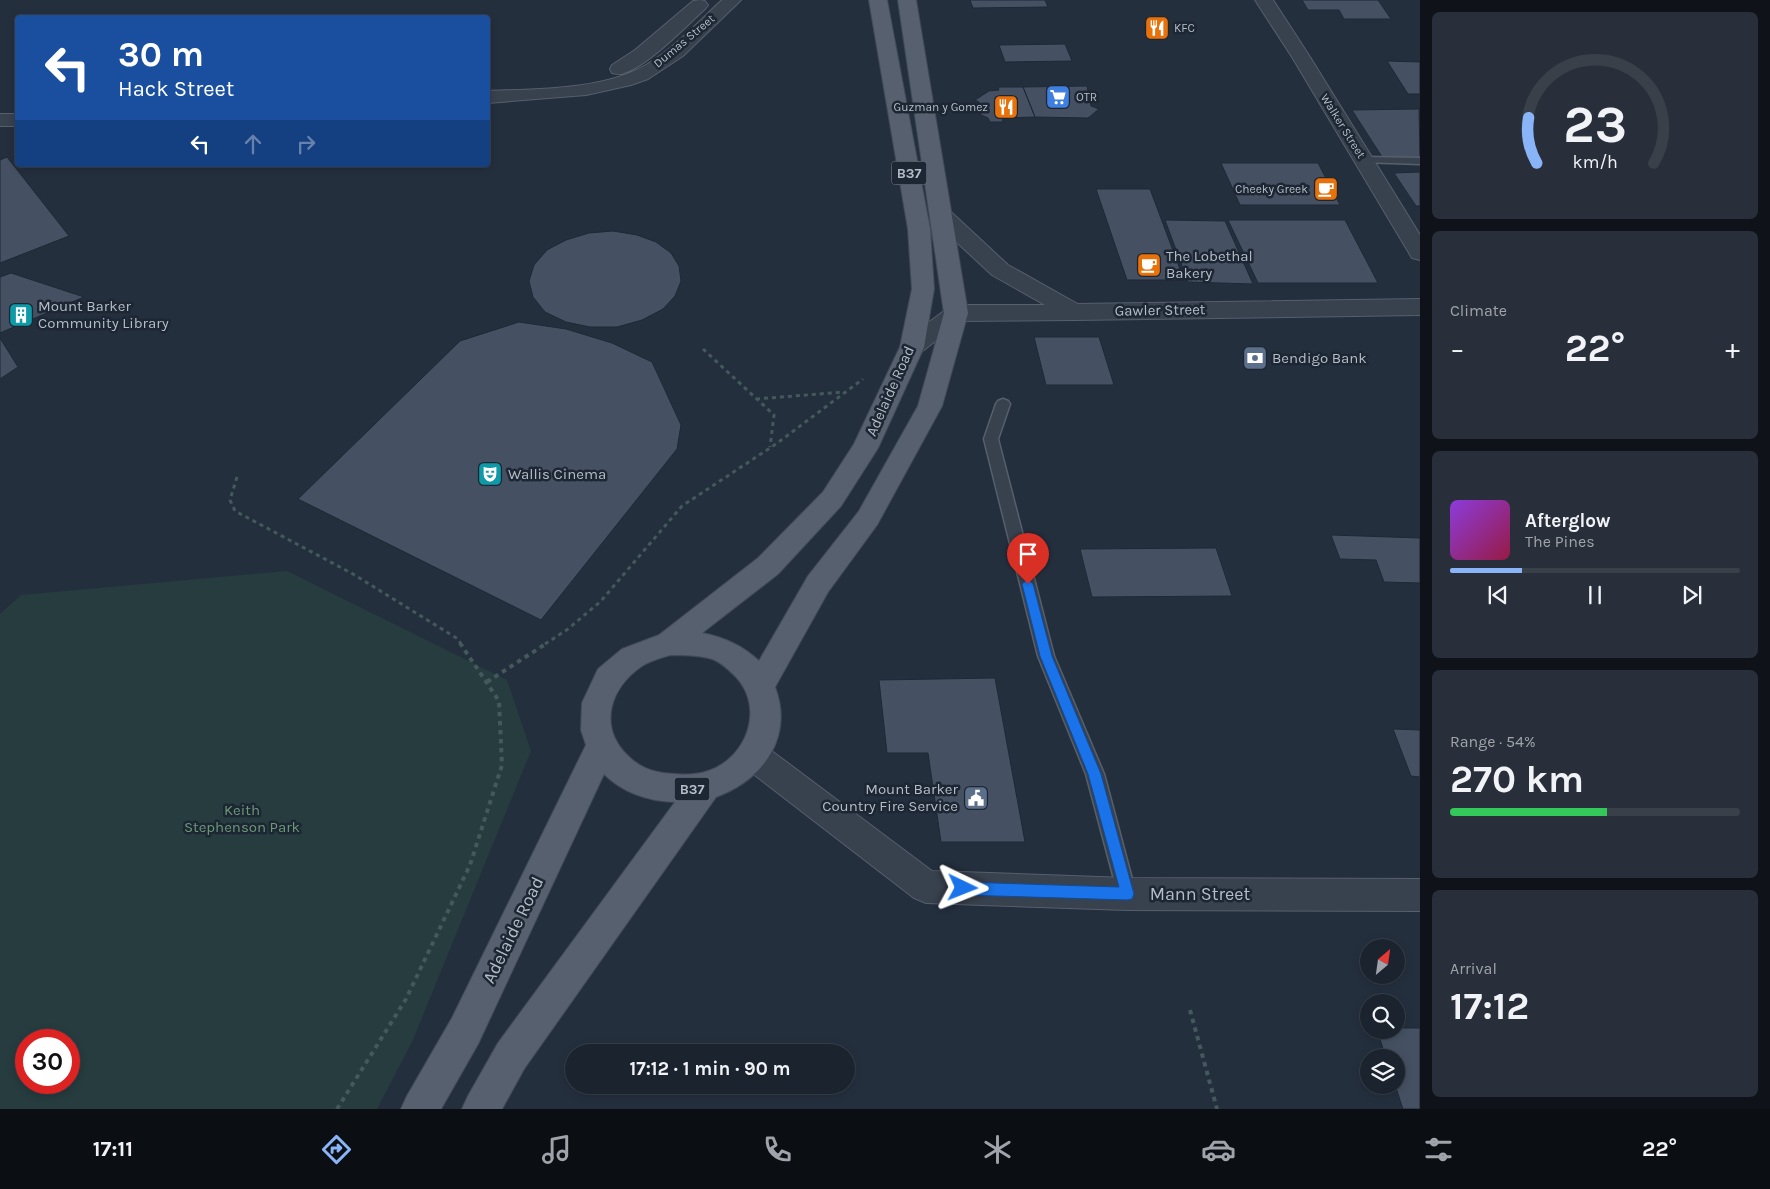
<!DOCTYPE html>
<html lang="en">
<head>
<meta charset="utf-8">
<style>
	:root { --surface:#1b232e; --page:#282f3a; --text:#f1f3f6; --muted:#a0a4aa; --line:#39404a; --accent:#8ab4f8 }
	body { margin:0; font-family:Karla,sans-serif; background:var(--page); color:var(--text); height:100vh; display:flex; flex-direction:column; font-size:19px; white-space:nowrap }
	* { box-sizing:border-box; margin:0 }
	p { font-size:16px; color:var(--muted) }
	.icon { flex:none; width:28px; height:28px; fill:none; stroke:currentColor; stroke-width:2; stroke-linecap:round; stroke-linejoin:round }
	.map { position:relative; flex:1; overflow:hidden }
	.side { display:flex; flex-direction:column; gap:12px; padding:12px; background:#0f1319; width:350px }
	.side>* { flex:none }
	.banner { position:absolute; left:15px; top:15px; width:475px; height:152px; border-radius:5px; box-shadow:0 2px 8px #0003,0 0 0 1px var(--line); background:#1a4fa0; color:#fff; overflow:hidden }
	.needle { width:32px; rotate:29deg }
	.controls { position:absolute; left:1360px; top:939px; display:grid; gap:10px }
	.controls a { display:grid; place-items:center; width:45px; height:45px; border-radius:50%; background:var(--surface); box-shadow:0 2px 8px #0003,0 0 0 1px var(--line); font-size:25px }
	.speed { position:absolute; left:15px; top:1029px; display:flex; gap:10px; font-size:25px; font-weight:700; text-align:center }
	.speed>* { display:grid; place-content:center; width:65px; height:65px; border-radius:50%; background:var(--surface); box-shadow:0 2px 8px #0003,0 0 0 1px var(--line); line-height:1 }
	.speed .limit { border:8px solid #d22; background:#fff; color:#111 }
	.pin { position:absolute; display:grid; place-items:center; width:42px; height:42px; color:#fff; margin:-51px -21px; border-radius:50% 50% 50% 0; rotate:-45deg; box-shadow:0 0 5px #0007 }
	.pin .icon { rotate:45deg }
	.me { position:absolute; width:55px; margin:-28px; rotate:92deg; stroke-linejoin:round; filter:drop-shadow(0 0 4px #0008) }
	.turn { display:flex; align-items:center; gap:18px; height:105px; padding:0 20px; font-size:22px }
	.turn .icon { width:65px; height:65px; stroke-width:2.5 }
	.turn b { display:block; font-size:35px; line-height:42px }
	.lanes { display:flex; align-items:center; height:48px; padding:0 20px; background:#0003; justify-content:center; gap:25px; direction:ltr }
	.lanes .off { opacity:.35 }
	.big { font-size:38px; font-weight:700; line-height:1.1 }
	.side .card { flex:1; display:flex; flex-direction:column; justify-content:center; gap:8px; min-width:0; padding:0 18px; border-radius:8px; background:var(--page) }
	.side .dial { align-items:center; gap:0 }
	.dial svg { height:130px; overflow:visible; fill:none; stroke:var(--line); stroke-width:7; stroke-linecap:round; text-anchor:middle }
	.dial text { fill:var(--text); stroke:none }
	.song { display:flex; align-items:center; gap:15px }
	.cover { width:60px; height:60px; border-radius:8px; background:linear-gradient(135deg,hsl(270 70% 55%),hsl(340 70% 35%)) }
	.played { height:5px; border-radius:2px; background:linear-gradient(90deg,var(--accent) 25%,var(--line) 25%) }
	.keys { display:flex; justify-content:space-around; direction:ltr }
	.heat { display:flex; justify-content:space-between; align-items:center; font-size:28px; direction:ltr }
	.charge { height:8px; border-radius:4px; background:linear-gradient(90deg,#34c759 54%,var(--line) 0) }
	.trip { position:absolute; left:565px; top:1044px; width:290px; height:50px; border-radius:25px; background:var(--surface); box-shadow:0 2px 8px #0003,0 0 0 1px var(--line); font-weight:700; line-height:50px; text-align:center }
	.menu { display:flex; height:80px; justify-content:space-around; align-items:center; background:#0b0e12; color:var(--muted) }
	.menu .icon { width:35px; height:35px }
	.menu .selected { color:var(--accent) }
	.menu b { font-size:22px; color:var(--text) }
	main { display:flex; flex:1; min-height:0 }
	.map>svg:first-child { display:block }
	.green { fill:#263c3f; fill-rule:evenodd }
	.building { fill:#455162; stroke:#1f2835 }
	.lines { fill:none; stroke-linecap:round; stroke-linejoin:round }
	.service-casing { stroke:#565f6c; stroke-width:3 }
	.minor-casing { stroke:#565f6c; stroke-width:2 }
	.tertiary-casing { stroke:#565f6c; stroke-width:2 }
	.primary-casing { stroke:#414a57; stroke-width:2 }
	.path-far1 { stroke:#44595c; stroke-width:3; stroke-dasharray:4 4; stroke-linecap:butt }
	.path { stroke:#44595c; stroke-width:4; stroke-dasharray:4.5 4.5; stroke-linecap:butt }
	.service { fill:#38414e; fill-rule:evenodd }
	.minor { fill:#38414e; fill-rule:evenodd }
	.tertiary { fill:#38414e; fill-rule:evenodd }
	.primary { fill:#56606e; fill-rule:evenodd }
	.route { fill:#1a73e8; stroke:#114b97 }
	.labels { text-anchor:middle; stroke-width:5; stroke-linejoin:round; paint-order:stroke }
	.far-poi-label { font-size:12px; fill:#b4bcc9; stroke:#1d2633; text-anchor:start }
	.far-street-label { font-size:12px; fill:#b4bcc9; stroke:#1d2633 }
	.shield { fill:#1d2633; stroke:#878f9c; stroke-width:1 }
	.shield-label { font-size:14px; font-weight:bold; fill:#b4bcc9 }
	.poi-label { font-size:15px; fill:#b4bcc9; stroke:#1d2633; text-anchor:start }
	.street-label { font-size:15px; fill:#b4bcc9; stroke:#1d2633 }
	.park-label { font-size:15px; fill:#6b9a76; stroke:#1d2633 }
	.near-street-label { font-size:18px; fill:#b4bcc9; stroke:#1d2633 }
</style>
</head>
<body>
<main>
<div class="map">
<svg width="1420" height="1109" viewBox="0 0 1420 1109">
	<rect width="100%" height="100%" fill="#242f3e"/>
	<path class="green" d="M287 571 507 680 531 751 412 1042 377 1109H0V614L21 595ZM26 1040H69V1082H26Z"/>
	<path class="building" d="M970 0H1045L1048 7 973 8Z
		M1302 0H1378L1391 19H1344L1339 10H1308Z
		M1065 44 1072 61 1005 62 999 45Z
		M1387 61 1420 62V94H1408Z
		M1087 86 1091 106 1099 109 1088 118 1035 117 1023 87Z
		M998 87H1023L1035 117 1002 118 1003 122H990L988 118 979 114 984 112 979 102 975 100 989 91 999 90Z
		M1419 109 1420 159 1384 160 1352 110Z
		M7 157 69 236 0 263V160Z
		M1221 163H1318L1340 205H1240Z
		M1420 172V206H1416L1394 173Z
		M1096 189H1150L1184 280H1127Z
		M1165 220 1225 221 1253 284 1188 282Z
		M1228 220H1345L1378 283H1258Z
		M613 231 637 235 656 242 671 253 679 266 681 281 675 296 663 309 642 320 617 327H590L566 322 545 312 533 297 529 281 534 265 547 250 566 240 589 233Z
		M11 273 84 297 0 333V277Z
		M519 322 566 329 612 343 652 362 681 425 677 449 541 620 298 499 460 341Z
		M1034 337H1099L1114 385H1046Z
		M0 338 18 367 0 379Z
		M1331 535 1420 538V583L1384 582 1376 560 1340 559Z
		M1216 548 1232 596 1092 597 1080 549Z
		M995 678 1025 842H941L928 753H887L879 680Z
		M1393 729 1420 730V777L1411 776Z
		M1396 1028H1420V1109H1403L1395 1085 1396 1058H1386L1377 1030H1396Z"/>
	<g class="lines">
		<defs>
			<path id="service" d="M1365 157 1420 158V164L1361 162 1359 160 1361 158Z
				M1003 399 1008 401 1010 404 998 439 1054 656 1104 774 1136 894 1133 900 1127 903 1121 900 1118 894 1086 774 1038 656 984 439 996 404 998 401Z"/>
			<path id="minor" d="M700 0 705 1 708 5 705 9C685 27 649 65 624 73 620 75 617 74 612 73L610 69 612 65 635 50 693 1Z
				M722 0H741L683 56 648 79 631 85 586 95 488 103V91C537 89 603 90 646 65 675 48 698 22 722 0Z
				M0 114H18V126H0Z
				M1420 299V315L1075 320 1067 317 1063 312 1067 307 1075 304Z
				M754 742 765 746 932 871 1127 878 1420 879V911L1127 910 926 903 914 898 743 766 738 756 743 746Z"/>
			<path id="tertiary" d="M1255 0H1273L1310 57 1420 235V260L1412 258 1409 253 1292 57Z
				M943 210 951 212 1008 265 1083 307 1087 312 1083 317 1075 320 961 321 920 353 912 355 904 353 900 347 904 341 948 308 956 305H1045L992 275 935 222 932 217 935 212Z"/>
			<path id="primary" d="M869 0H887L930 229 934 289 924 347 878 448 841 506 778 574 702 633C724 637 743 646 759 661L808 576 859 511 918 406 944 313 898 0H916L968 313 942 406 877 525 828 592 775 687C794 737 763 780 716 797L524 1069 502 1109H462L468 1096 498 1043 675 802C649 801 623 793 604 774L478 1044 441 1109H401L407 1096 452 1018 586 745 581 730 582 703 598 669 622 649 659 635 758 558 823 492 854 444 900 347 912 289 908 229ZM670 655C684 655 699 655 712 659 721 662 729 670 736 677 765 708 747 758 708 771 697 775 686 775 675 774 655 773 641 769 627 755 598 726 610 688 642 666 650 661 661 658 670 655Z"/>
		</defs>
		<use href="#service" class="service-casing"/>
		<use href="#minor" class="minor-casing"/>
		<use href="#tertiary" class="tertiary-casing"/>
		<use href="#primary" class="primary-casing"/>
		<path class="path-far1" d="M703 349 774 415 770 447
			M756 399 844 392
			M237 477 230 500 235 511 353 574 458 639 461 644
			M545 644 568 629 601 601 682 506 776 444 863 379"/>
		<path class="path" d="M487 682 547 643
			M1190 1010 1217 1109
			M337 1109 406 999 470 865 502 765 499 701 460 643"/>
		<use href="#service" class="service"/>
		<use href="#minor" class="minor"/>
		<use href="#tertiary" class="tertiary"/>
		<use href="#primary" class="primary"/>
	</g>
	<path class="route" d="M1028 579 1033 584 1052 656 1101 774 1134 894 1132 899 1127 900 963 895 958 893 956 888 958 884 963 882 1119 887 1088 774 1040 656 1022 584Z"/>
	<defs>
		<symbol id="restaurant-square" viewBox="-11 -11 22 22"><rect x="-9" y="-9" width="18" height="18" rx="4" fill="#e8710a" stroke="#1d2633"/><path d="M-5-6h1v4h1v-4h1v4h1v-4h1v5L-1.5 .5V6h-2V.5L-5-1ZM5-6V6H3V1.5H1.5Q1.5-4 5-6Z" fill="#fff"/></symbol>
		<symbol id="supermarket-square" viewBox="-11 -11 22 22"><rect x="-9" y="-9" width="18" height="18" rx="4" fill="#3f7fe0" stroke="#1d2633"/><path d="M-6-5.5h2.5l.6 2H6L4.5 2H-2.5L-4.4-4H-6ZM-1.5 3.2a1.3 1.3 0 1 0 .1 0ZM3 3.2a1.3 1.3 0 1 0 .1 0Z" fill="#fff"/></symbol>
		<symbol id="cafe-square" viewBox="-11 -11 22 22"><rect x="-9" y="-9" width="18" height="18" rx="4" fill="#e8710a" stroke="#1d2633"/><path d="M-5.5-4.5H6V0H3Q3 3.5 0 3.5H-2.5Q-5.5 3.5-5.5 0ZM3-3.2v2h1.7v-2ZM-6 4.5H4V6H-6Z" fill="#fff"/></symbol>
		<symbol id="building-square" viewBox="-11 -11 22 22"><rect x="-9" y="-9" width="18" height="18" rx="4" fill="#0f9aa8" stroke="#1d2633"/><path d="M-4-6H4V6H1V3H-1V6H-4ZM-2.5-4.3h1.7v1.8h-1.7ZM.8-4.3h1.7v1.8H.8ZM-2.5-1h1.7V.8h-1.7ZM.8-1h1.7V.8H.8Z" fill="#fff"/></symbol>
		<symbol id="bank-square" viewBox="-11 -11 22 22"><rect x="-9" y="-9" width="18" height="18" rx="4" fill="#5c6f8a" stroke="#1d2633"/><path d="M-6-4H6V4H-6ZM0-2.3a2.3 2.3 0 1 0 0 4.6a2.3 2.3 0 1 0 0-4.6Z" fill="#fff"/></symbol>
		<symbol id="theatre-square" viewBox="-11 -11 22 22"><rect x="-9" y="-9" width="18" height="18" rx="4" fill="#0f9aa8" stroke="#1d2633"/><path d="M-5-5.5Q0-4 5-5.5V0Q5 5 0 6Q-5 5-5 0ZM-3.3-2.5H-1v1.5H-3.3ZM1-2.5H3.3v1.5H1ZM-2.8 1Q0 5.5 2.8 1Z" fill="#fff"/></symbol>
		<symbol id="civic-square" viewBox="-11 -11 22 22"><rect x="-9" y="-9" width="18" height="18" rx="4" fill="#5c6f8a" stroke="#1d2633"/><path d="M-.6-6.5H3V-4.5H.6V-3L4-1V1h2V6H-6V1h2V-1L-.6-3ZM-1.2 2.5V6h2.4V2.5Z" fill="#fff"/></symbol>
	</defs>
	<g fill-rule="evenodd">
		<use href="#restaurant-square" x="1143" y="14" width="28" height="28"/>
		<use href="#supermarket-square" x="1044" y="83" width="28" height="28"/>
		<use href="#restaurant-square" x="992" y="93" width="28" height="28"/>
		<use href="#cafe-square" x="1312" y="175" width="28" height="28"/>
		<use href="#cafe-square" x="1135" y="251" width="28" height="28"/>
		<use href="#building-square" x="7" y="301" width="28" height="28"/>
		<use href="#bank-square" x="1241" y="344" width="28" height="28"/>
		<use href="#theatre-square" x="476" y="460" width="28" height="28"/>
		<use href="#civic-square" x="962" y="784" width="28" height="28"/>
	</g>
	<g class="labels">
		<g class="far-poi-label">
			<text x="1174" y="32">KFC</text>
			<text x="1076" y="101">OTR</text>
			<text x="988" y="111" text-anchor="end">Guzman y Gomez</text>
			<text x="1308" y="193" text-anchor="end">Cheeky Greek</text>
		</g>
		<g class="far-street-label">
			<text transform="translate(684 41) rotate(-40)" y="4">Dumas Street</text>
			<text transform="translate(1343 126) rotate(58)" y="4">Walker Street</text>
		</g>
		<g class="shield">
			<rect x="891.5" y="161.5" width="35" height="23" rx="4"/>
			<rect x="674.5" y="777.5" width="35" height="23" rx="4"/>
		</g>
		<g class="shield-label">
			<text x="909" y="178">B37</text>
			<text x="692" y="794">B37</text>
		</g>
		<g class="poi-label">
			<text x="1166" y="261">The Lobethal<tspan x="1166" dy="17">Bakery</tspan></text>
			<text x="38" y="311">Mount Barker<tspan x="38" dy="17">Community Library</tspan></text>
			<text x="1272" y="363">Bendigo Bank</text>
			<text x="508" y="479">Wallis Cinema</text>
			<text x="958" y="794" text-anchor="end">Mount Barker<tspan x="958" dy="17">Country Fire Service</tspan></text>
		</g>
		<g class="street-label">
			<text transform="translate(1160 310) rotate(-1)" y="5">Gawler Street</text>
			<text transform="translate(890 391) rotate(-66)" y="5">Adelaide Road</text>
		</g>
		<g class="park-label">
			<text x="242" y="815">Keith<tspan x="242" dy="17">Stephenson Park</tspan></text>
		</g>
		<g class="near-street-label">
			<text x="1200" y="900">Mann Street</text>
			<text transform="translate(513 930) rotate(-64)" y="6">Adelaide Road</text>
		</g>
	</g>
</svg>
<div class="controls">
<a><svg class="needle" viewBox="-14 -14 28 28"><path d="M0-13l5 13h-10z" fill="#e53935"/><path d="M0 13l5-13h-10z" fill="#a0a4aa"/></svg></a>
<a><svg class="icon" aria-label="search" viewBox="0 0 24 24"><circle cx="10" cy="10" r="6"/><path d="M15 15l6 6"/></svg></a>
<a><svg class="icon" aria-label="layers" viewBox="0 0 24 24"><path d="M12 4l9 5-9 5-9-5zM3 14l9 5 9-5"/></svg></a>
</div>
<div class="speed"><div class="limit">30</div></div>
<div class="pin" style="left:1028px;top:584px;background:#d93025"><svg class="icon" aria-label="arrive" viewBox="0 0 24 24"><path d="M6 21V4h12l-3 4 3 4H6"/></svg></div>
<svg class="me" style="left:963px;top:888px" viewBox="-20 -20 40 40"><path d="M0-17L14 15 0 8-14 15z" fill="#1a73e8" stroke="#fff" stroke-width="4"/></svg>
<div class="trip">17:12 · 1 min · 90 m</div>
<div class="banner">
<div class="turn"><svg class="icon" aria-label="left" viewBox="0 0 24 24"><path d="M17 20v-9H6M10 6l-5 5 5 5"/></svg><div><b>30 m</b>Hack Street</div></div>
<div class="lanes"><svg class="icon" aria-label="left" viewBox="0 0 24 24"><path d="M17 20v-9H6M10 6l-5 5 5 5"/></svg><svg class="icon off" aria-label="ahead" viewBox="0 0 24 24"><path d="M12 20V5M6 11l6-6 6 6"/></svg><svg class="icon off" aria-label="right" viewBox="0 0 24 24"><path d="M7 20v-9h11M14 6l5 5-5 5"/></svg></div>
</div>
</div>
<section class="side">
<div class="card dial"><svg viewBox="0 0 100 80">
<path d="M14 69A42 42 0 1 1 86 69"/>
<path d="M14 69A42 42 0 0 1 9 41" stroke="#8ab4f8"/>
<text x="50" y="56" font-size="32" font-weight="700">23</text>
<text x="50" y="72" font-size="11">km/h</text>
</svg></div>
<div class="card"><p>Climate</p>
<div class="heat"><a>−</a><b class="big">22°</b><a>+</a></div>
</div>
<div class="card">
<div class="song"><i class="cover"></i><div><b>Afterglow</b><p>The Pines</p></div></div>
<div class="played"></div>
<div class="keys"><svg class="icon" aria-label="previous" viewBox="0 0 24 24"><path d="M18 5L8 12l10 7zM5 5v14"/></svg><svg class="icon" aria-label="pause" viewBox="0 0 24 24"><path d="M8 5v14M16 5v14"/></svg><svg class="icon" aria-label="next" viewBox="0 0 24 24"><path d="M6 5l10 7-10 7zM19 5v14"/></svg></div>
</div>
<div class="card"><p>Range · 54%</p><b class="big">270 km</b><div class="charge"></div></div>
<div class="card"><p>Arrival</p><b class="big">17:12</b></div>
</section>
</main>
<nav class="menu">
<b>17:11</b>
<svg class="icon selected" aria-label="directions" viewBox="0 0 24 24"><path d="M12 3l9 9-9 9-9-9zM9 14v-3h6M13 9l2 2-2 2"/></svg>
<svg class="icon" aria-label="music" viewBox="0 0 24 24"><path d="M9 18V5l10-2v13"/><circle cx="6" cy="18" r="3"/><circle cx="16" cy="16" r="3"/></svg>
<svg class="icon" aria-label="phone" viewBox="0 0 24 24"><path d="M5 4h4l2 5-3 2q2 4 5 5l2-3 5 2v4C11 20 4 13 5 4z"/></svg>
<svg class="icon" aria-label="climate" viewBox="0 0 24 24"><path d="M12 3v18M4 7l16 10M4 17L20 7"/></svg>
<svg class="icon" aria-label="car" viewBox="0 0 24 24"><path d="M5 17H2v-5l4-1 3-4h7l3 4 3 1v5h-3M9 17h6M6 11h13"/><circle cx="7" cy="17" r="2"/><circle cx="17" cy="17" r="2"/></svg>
<svg class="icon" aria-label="filters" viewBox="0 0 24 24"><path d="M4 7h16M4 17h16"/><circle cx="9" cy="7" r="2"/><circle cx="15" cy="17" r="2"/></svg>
<b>22°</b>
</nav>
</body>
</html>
